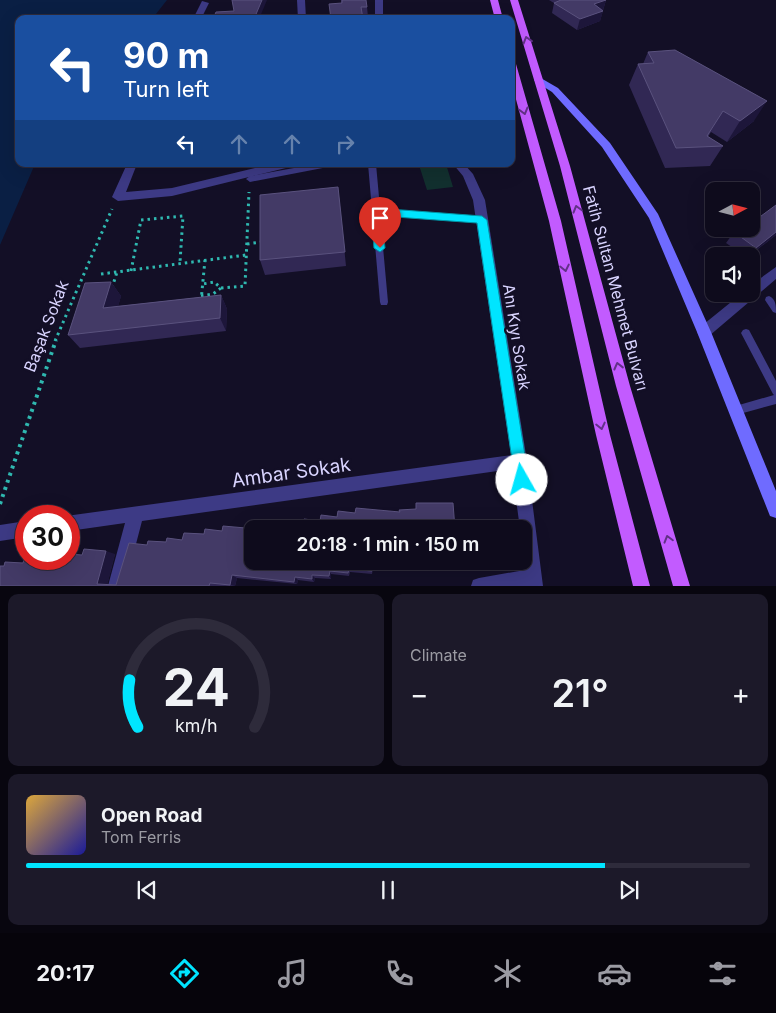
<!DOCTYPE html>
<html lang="en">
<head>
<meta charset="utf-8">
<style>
	:root { --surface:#0e0b1c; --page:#1c1929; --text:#f1f3f6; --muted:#9b9ba3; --line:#2e2b3b; --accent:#00e5ff }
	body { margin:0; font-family:Inter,sans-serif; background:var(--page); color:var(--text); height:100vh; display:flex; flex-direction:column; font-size:19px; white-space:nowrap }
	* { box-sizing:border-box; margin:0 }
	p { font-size:16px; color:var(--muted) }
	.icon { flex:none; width:28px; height:28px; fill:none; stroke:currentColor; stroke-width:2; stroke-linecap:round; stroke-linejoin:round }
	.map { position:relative; height:586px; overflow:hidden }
	.sheet { display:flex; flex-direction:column; gap:8px; padding:8px; background:#08060f; flex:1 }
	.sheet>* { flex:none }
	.hud { position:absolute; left:15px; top:15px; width:500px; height:152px; border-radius:10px; box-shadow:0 5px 20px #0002,0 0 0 1px var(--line); background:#1a4fa0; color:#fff; overflow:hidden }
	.needle { width:32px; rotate:83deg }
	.tools { position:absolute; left:705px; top:182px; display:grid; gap:10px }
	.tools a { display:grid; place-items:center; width:55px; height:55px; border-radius:10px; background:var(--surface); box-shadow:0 5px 20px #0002,0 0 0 1px var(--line); font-size:25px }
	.speed { position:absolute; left:15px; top:505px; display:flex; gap:10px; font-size:25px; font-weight:700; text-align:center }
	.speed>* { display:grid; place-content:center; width:65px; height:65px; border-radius:50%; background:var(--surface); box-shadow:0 5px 20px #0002,0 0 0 1px var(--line); line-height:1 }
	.speed .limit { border:8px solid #d22; background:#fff; color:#111 }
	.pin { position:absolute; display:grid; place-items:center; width:42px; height:42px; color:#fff; margin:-51px -21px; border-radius:50% 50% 50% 0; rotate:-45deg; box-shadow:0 0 5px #0007 }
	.pin .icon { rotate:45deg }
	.me { position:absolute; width:55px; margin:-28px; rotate:353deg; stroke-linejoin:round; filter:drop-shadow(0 0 4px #0008) }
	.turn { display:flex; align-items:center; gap:18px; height:105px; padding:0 25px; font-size:22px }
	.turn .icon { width:65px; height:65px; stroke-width:2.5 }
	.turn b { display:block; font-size:35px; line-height:42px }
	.lanes { display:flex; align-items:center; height:48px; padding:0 25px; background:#0003; justify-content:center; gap:25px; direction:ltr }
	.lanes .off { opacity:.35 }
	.big { font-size:38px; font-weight:600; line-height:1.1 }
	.sheet .tile { flex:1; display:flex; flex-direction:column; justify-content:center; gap:8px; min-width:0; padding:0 18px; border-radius:10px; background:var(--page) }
	.sheet .dial { align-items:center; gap:0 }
	.dial svg { height:130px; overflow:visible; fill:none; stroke:var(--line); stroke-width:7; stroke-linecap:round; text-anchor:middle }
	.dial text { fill:var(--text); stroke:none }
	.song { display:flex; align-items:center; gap:15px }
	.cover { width:60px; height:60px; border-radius:8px; background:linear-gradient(135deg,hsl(40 70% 55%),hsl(240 70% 35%)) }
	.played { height:5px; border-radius:2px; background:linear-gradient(90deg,var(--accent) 80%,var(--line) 80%) }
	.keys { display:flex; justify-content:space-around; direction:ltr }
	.heat { display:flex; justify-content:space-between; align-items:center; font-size:28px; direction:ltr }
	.sheet .tiles { flex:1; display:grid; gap:8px; grid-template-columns:1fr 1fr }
	.tile:last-child { grid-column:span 2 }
	.trip { position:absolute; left:244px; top:520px; width:288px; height:50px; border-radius:10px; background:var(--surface); box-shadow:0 5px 20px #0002,0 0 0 1px var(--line); font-weight:600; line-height:50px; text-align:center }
	.dock { display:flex; height:80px; justify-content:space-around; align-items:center; background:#06040b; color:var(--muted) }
	.dock .icon { width:35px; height:35px }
	.dock .active { color:var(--accent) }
	.dock b { font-size:22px; color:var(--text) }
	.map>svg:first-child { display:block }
	.green { fill:#12302f }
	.water { fill:#0a1f44 }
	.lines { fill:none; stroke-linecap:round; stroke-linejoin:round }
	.path-far1 { stroke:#2fb8b0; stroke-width:3; stroke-dasharray:2.5 4; stroke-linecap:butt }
	.path { stroke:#2fb8b0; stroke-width:4; stroke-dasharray:3 4.5; stroke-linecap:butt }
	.lane { fill:#3d3a85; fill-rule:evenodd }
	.street { fill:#3d3a85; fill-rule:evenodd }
	.secondary { fill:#6f6bff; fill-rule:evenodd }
	.primary { fill:#c25bff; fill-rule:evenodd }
	.wall { fill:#312854 }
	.shaded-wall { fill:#1d163a }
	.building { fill:#433a66; stroke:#5a527e }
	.oneway { stroke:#623188 }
	.route { fill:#00e5ff; stroke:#0095a6 }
	.labels { text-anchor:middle; stroke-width:5; stroke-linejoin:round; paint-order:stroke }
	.street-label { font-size:16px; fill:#d9d4ff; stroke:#130f26 }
	.near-street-label { font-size:19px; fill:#d9d4ff; stroke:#130f26 }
</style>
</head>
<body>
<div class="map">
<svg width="776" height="586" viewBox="0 0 776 586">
	<rect width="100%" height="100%" fill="#130f26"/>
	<path class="green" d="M433 164H446L453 187 427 190 419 165Z"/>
	<path class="water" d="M0 0H167L152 19H19V164H35L0 245Z"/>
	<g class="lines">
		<path class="path-far1" d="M247 244 261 242
			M131 271 141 220 183 216 180 262
			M101 274 246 255
			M112 288 117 272
			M221 288 245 286 249 192
			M201 296 213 294 221 288 214 282 203 284
			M201 301 205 260
			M55 341 112 209"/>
		<path class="path" d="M0 504 56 340"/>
		<path class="lane" d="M316 164H332L328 167 250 182 246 179 250 176Z
			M368 164H376L380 208 482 217 486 220 482 223 380 214 388 302 387 305H381L380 302Z
			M769 296C776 299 776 306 776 313L773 312 765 300 766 297Z
			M746 329 749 330 776 381V404L736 415 732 413 731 410 732 407 774 395 773 394 741 333 743 330Z"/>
		<path class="street" d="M297 0H305L306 19H298Z
			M375 0H383V19H375Z
			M202 1 209 3 201 19H193Z
			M127 164H137L126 192 172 188 272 164H291L286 168 172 196 118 201 112 197Z
			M453 164H464L473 174 485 200 527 461 543 586H471L473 580 479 578 525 570 522 529H520L512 469 142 521 125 586H108L125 523 69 531V516H66L511 455 473 200 463 176Z
			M776 267V279L709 336 704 338 699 336 697 332 699 328 741 294H751V285Z
			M26 521V537L0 541V525Z"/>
		<path class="secondary" d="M539 77 558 88 610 143 658 214 711 332 776 491V518L770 516 697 332 649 218 602 147 552 92 536 82 534 80Z"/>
		<path class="primary" d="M490 0H498L503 19H495Z
			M510 0H518L570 166 630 386 690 586H673L616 386 560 166Z
			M511 61 516 64 561 221 610 435 650 586H633L596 435 549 221 511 81Z"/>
	</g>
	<path class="wall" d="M341 0H366L367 7 368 17H363L341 3Z
		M549 0H606L600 21 577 30 552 13 554 3Z
		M648 52 754 121 727 142 711 132 708 137 723 146 710 166 665 168 629 85 638 64H643Z
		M338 187 346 266 265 275 260 260Z
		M757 219 776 235 749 256H745L726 243 734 232Z
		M111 282 121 296 118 306 221 295 227 309 226 331 80 348 68 335Z
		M115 554 107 585H116L252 561H450L419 564 418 568H373L372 574 350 572 349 576 331 574V579L315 578 314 582 298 580 297 584 237 578 235 586H0L4 566 23 563 26 559H69Z"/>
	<path class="shaded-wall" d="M262 0H267L259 19H254Z
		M606 0 603 10 594 4Z
		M603 11 600 21 577 30 580 19Z
		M767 101 754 121 727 142 740 121Z
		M776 232V235L748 256 756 248Z
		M111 282 121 296 114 322 103 308Z
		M221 295 227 309 226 331 220 318Z
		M106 551 115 554 107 586 97 584Z
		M330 571 331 574V579L329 576Z
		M232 575 237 578 235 586 230 585Z
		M312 575 315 578 314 582 312 579Z
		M295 577 298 580 297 584 294 582Z"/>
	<path class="building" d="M232 0H262L254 19H213L216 12 234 11Z
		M342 0H366L367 7H361L363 19H331L329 4 342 3Z
		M561 0H606L594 4 603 11 580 19 554 3Z
		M675 50 767 101 740 121 723 111 707 136 723 146 676 148 638 64 654 63 648 52Z
		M338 187 345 252 260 260V195Z
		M776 205V232L756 248 734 232 739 229H751V220L754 218 757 219Z
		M111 282 103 308 221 295 220 318 68 335 85 283Z
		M416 503H453L455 529H266L267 525 285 526 286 522 304 524V519L320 521 321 515 337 517 338 511 355 513 356 508 400 512 399 510 416 509Z
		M223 526 257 529H252V561H418L419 564 372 565V571L349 569 348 573 330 571 329 576 312 575V579L295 577 294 582 232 575 230 585 210 583 209 586H0V566H4L5 562 23 563 25 556 26 557V559H69V554L82 555 84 549 106 551 97 584 116 585 129 543 147 545 148 541 166 542 167 538 182 540 184 533 204 534 205 529 222 531Z"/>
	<defs><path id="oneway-chevron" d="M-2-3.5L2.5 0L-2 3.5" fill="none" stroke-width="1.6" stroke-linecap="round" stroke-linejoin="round" transform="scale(1.25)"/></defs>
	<g class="oneway">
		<use href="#oneway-chevron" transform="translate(527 40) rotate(-107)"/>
		<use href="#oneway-chevron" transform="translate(524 111) rotate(75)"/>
		<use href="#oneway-chevron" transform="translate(577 209) rotate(-106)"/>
		<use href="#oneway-chevron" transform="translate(565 268) rotate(78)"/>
		<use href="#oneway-chevron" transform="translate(618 366) rotate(-104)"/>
		<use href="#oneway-chevron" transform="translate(601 426) rotate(77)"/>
		<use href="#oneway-chevron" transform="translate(668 539) rotate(-106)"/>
	</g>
	<path class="route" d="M376 208 482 216 487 220 529 480 527 485 522 487 517 485 515 480 477 223 382 216 385 248 380 252 374 248 371 212Z"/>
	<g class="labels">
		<g class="street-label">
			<text transform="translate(616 288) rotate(75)" y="6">Fatih Sultan Mehmet Bulvarı</text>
			<text transform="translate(46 326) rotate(-69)" y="6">Başak Sokak</text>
			<text transform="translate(517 337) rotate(81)" y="6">Anı Kıyı Sokak</text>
		</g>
		<g class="near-street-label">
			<text transform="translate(291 472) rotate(-8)" y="7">Ambar Sokak</text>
		</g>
	</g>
</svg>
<div class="tools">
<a><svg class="needle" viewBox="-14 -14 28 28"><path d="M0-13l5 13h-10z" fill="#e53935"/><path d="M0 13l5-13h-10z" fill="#9b9ba3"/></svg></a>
<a><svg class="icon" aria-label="sound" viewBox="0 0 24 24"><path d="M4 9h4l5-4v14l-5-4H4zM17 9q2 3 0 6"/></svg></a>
</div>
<div class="speed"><div class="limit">30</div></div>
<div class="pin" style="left:380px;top:248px;background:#d93025"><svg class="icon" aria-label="arrive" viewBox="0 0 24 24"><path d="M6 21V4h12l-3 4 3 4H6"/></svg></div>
<svg class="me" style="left:522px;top:480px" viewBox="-20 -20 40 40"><circle r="19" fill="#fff"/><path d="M0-13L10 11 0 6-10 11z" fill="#00e5ff"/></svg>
<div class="trip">20:18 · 1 min · 150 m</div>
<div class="hud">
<div class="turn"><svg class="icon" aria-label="left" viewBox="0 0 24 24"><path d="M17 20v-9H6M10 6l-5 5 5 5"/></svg><div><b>90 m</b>Turn left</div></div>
<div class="lanes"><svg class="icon" aria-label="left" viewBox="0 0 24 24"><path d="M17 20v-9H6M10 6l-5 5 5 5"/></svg><svg class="icon off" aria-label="ahead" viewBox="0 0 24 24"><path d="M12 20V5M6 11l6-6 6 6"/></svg><svg class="icon off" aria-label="ahead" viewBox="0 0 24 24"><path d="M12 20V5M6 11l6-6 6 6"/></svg><svg class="icon off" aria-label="right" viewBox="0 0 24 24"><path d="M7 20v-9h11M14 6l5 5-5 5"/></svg></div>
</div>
</div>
<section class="sheet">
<div class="tiles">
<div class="tile dial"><svg viewBox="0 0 100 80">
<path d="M14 69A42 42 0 1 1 86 69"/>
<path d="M14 69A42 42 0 0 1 9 40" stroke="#00e5ff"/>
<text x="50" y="56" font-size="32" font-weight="700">24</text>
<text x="50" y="72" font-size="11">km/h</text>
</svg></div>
<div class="tile"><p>Climate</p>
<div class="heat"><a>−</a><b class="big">21°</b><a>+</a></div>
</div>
<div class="tile">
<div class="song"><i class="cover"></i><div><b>Open Road</b><p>Tom Ferris</p></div></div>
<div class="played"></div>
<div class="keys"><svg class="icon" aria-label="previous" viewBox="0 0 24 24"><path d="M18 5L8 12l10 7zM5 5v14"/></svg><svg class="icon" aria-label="pause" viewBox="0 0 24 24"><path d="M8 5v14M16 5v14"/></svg><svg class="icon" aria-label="next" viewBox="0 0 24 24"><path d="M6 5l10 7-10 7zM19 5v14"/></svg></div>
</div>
</div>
</section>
<nav class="dock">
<b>20:17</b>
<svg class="icon active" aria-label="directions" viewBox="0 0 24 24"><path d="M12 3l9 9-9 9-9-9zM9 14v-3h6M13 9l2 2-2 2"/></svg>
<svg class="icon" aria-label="music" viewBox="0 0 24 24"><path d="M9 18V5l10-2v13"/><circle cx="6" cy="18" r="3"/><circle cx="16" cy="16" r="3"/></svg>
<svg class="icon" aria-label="phone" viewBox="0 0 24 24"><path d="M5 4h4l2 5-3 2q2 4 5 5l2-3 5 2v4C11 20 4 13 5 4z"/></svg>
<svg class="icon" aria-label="climate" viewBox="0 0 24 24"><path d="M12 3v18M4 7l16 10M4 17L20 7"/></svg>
<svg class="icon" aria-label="car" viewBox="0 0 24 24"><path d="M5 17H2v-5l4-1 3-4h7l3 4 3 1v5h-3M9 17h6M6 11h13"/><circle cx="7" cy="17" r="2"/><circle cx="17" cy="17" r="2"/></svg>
<svg class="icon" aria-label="filters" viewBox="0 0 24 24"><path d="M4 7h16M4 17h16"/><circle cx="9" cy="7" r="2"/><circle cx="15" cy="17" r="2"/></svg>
</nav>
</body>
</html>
